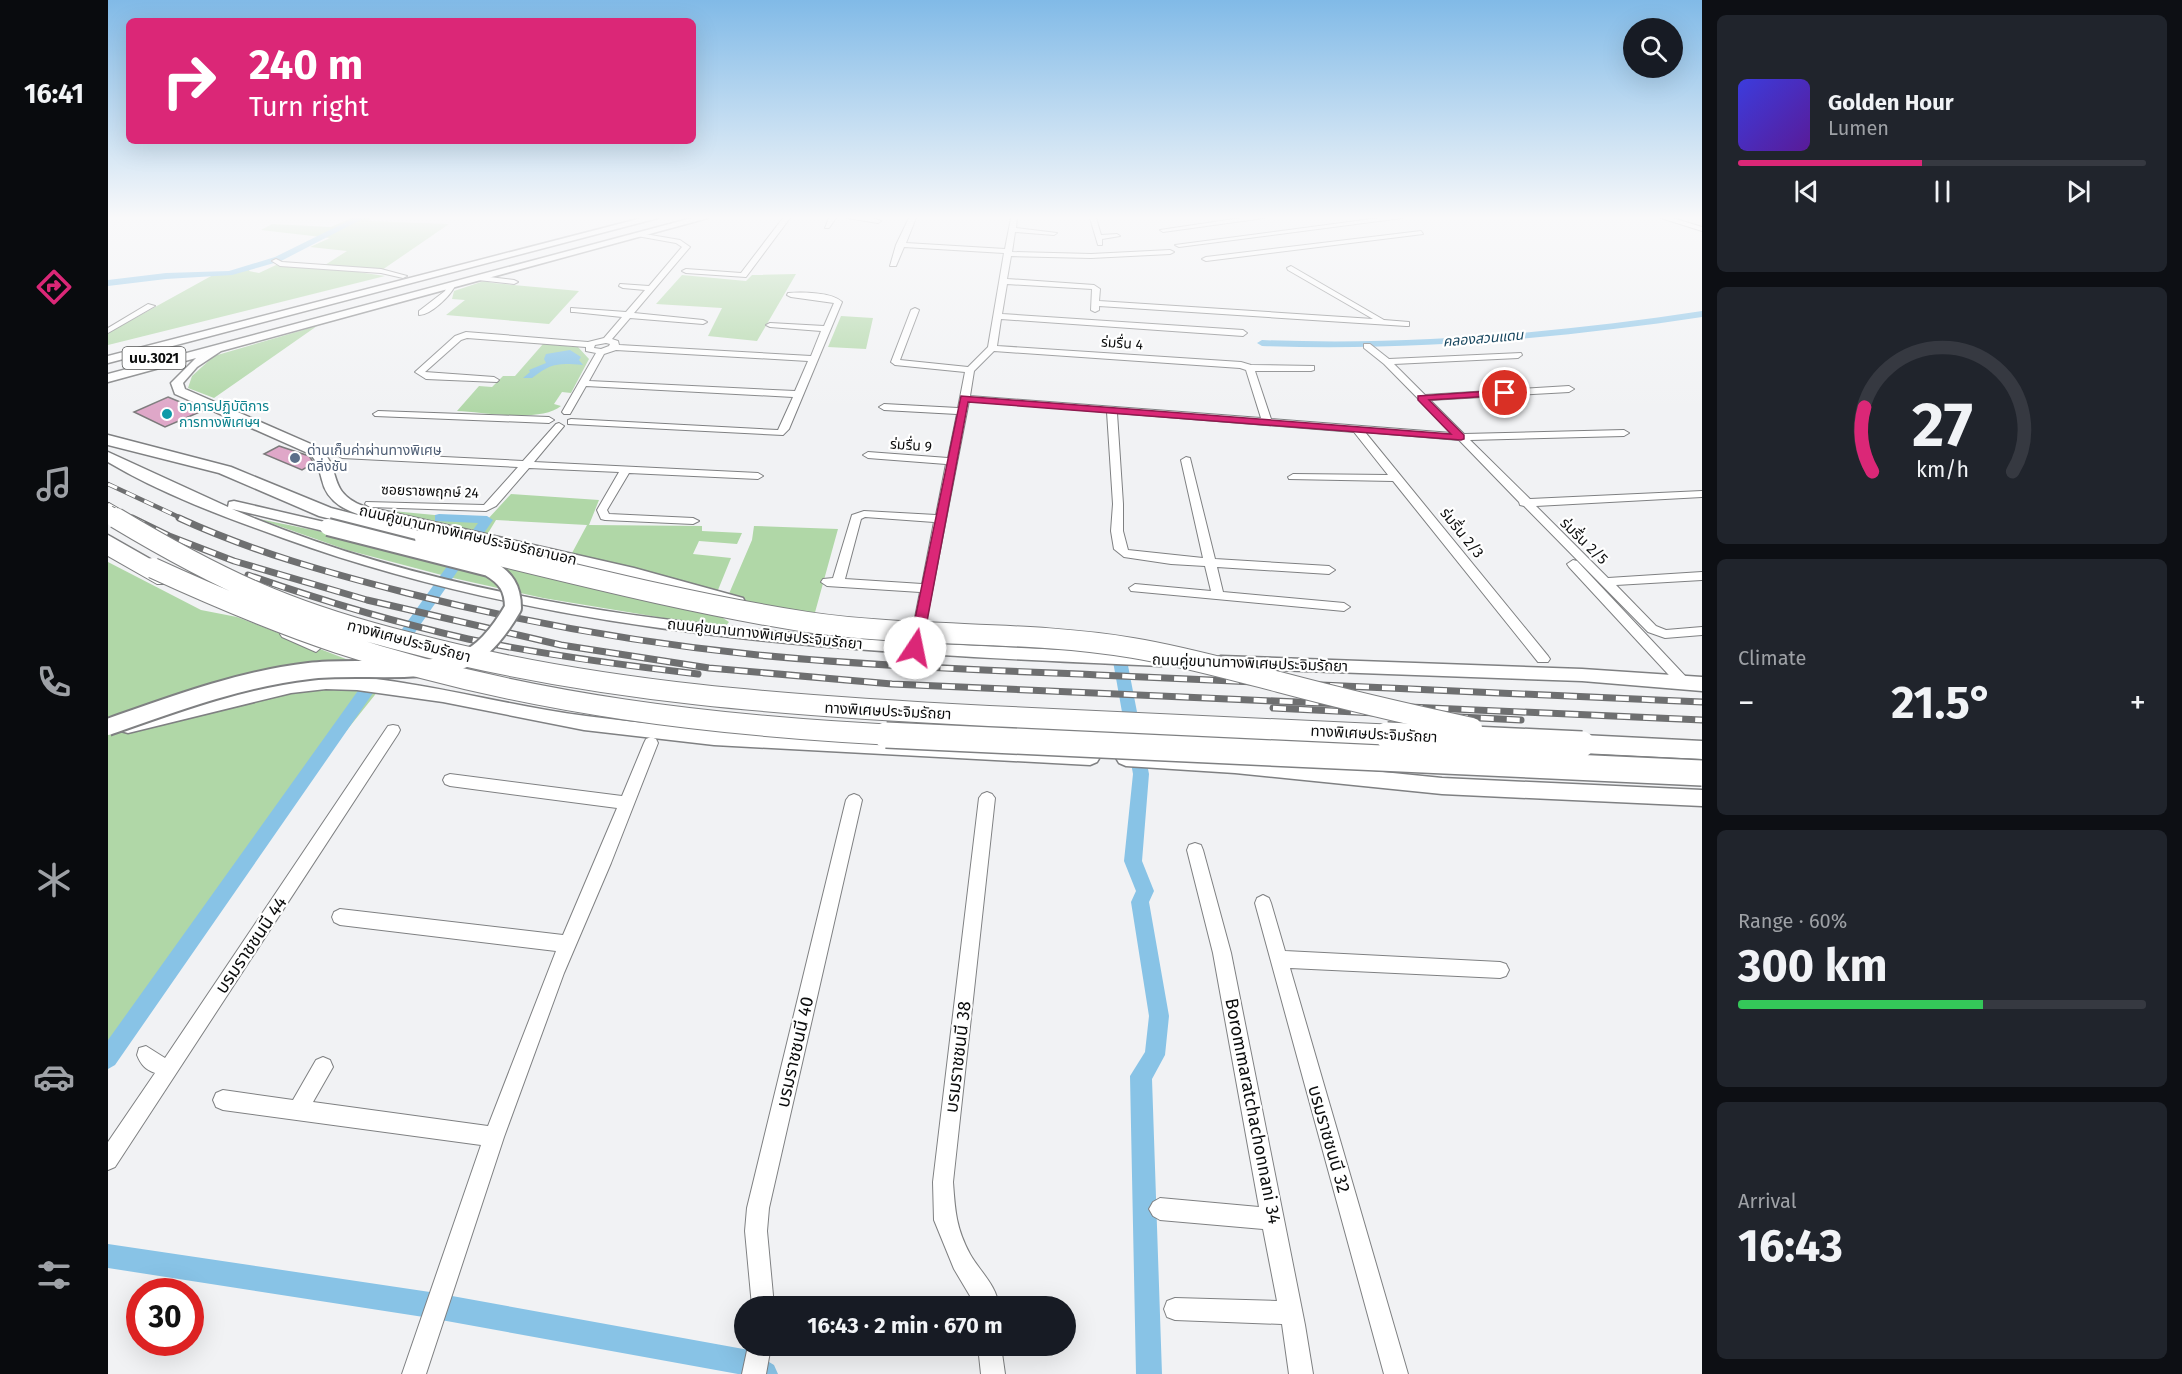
<!DOCTYPE html>
<html lang="en">
<head>
<meta charset="utf-8">
<style>
	:root { --surface:#171b24; --page:#20242c; --text:#f1f3f6; --muted:#9ea1a6; --line:#363941; --accent:#db2777 }
	body { margin:0; font-family:"Fira Sans","Noto Sans Thai",sans-serif; background:var(--page); color:var(--text); height:100vh; display:flex; flex-direction:column; font-size:22px; white-space:nowrap }
	* { box-sizing:border-box; margin:0 }
	p { font-size:20px; color:var(--muted) }
	.icon { flex:none; width:33px; height:33px; fill:none; stroke:currentColor; stroke-width:2; stroke-linecap:round; stroke-linejoin:round }
	.map { position:relative; flex:1; overflow:hidden }
	.sheet { display:flex; flex-direction:column; gap:15px; padding:15px; background:#0d0f14; width:480px }
	.sheet>* { flex:none }
	.banner { position:absolute; left:18px; top:18px; width:570px; height:126px; border-radius:9px; box-shadow:0 6px 24px #0002; background:#db2777; color:#fff; overflow:hidden }
	.fabs { position:absolute; left:1515px; top:18px; display:grid; gap:12px }
	.fabs a { display:grid; place-items:center; width:60px; height:60px; border-radius:50%; background:var(--surface); box-shadow:0 6px 24px #0002; font-size:30px }
	.speed { position:absolute; left:18px; top:1278px; display:flex; gap:12px; font-size:30px; font-weight:700; text-align:center }
	.speed>* { display:grid; place-content:center; width:78px; height:78px; border-radius:50%; background:var(--surface); box-shadow:0 6px 24px #0002; line-height:1 }
	.speed .limit { border:9px solid #d22; background:#fff; color:#111 }
	.pin { position:absolute; display:grid; place-items:center; width:51px; height:51px; color:#fff; margin:-26px; border:3px solid #fff; border-radius:50%; box-shadow:0 2px 6px #0007 }
	.me { position:absolute; width:66px; margin:-33px; rotate:11deg; stroke-linejoin:round; filter:drop-shadow(0 0 4px #0008) }
	.turn { display:flex; align-items:center; gap:21px; height:126px; padding:0 24px; font-size:27px }
	.turn .icon { width:78px; height:78px; stroke-width:2.5 }
	.turn b { display:block; font-size:42px; line-height:51px }
	.big { font-size:45px; font-weight:700; line-height:1.1 }
	.sheet .tile { flex:1; display:flex; flex-direction:column; justify-content:center; gap:9px; min-width:0; padding:0 21px; border-radius:9px; background:var(--page) }
	.sheet .dial { align-items:center; gap:0 }
	.dial svg { height:156px; overflow:visible; fill:none; stroke:var(--line); stroke-width:7; stroke-linecap:round; text-anchor:middle }
	.dial text { fill:var(--text); stroke:none }
	.song { display:flex; align-items:center; gap:18px }
	.cover { width:72px; height:72px; border-radius:9px; background:linear-gradient(135deg,hsl(240 70% 55%),hsl(270 70% 35%)) }
	.played { height:6px; border-radius:3px; background:linear-gradient(90deg,var(--accent) 45%,var(--line) 45%) }
	.keys { display:flex; justify-content:space-around; direction:ltr }
	.heat { display:flex; justify-content:space-between; align-items:center; font-size:33px; direction:ltr }
	.charge { height:9px; border-radius:4px; background:linear-gradient(90deg,#34c759 60%,var(--line) 0) }
	.trip { position:absolute; left:626px; top:1296px; width:342px; height:60px; border-radius:30px; background:var(--surface); box-shadow:0 6px 24px #0002; font-weight:700; line-height:60px; text-align:center }
	main { display:flex; flex:1; min-height:0 }
	.tab-bar { display:flex; flex-direction:column; width:108px; justify-content:space-around; align-items:center; background:#090b0e; color:var(--muted) }
	.tab-bar .icon { width:42px; height:42px }
	.tab-bar .selected { color:var(--accent) }
	.tab-bar b { font-size:27px; color:var(--text) }
	.map>svg:first-child { display:block }
	.green { fill:#b0d7a7 }
	.water { fill:#88c3e6 }
	.lines { fill:none; stroke-linecap:round; stroke-linejoin:round }
	.canal { fill:#88c3e6; fill-rule:evenodd }
	.building { fill:#dfa7c8; stroke:#7c7a7b; stroke-width:1.5 }
	.minor-casing { stroke:#7f8082; stroke-width:2 }
	.major-casing { stroke:#7f8082; stroke-width:3 }
	.highway-casing { stroke:#7f8082; stroke-width:3 }
	.minor { fill:#fff; fill-rule:evenodd }
	.major { fill:#fff; fill-rule:evenodd }
	.highway { fill:#fff; fill-rule:evenodd }
	.rail-far1-casing { stroke:#6e6f70; stroke-width:4.5 }
	.rail-casing { stroke:#6e6f70; stroke-width:7 }
	.rail-far1 { stroke:#fff; stroke-width:3; stroke-dasharray:10; stroke-linecap:butt }
	.rail { stroke:#fff; stroke-width:4.5; stroke-dasharray:13; stroke-linecap:butt }
	.major-bridge-casing { stroke:#7f8082; stroke-width:20; stroke-linecap:butt }
	.highway-bridge-far2-casing { stroke:#7f8082; stroke-width:17; stroke-linecap:butt }
	.highway-bridge-far1-casing { stroke:#7f8082; stroke-width:22; stroke-linecap:butt }
	.highway-bridge-casing { stroke:#7f8082; stroke-width:28; stroke-linecap:butt }
	.major-bridge { stroke:#fff; stroke-width:16 }
	.highway-bridge-far2 { stroke:#fff; stroke-width:15 }
	.highway-bridge-far1 { stroke:#fff; stroke-width:20 }
	.highway-bridge { stroke:#fff; stroke-width:25 }
	.route { fill:#db2777; stroke:#8e194d; stroke-width:1.5 }
	.culture-dot { fill:#0f9aa8; stroke:#fff; stroke-width:2 }
	.service-dot { fill:#5c6f8a; stroke:#fff; stroke-width:2 }
	.labels { text-anchor:middle; stroke-width:4.5; stroke-linejoin:round; paint-order:stroke }
	.far-water-label { font-size:14px; font-style:italic; fill:#15445d; stroke:#fff }
	.far-street-label { font-size:14px; fill:#0c0d0d; stroke:#fff }
	.shield { fill:#fff; stroke:#555656; stroke-width:1.5 }
	.shield-label { font-size:14px; font-weight:bold; fill:#0c0d0d }
	.far-culture-label { font-size:14px; fill:#0d838f; stroke:#fff; text-anchor:start }
	.far-service-label { font-size:14px; fill:#4e5e75; stroke:#fff; text-anchor:start }
	.street-label { font-size:15px; fill:#0c0d0d; stroke:#fff }
	.near-street-label { font-size:18px; fill:#0c0d0d; stroke:#fff }
</style>
</head>
<body>
<main>
<nav class="tab-bar">
<b>16:41</b>
<svg class="icon selected" aria-label="directions" viewBox="0 0 24 24"><path d="M12 3l9 9-9 9-9-9zM9 14v-3h6M13 9l2 2-2 2"/></svg>
<svg class="icon" aria-label="music" viewBox="0 0 24 24"><path d="M9 18V5l10-2v13"/><circle cx="6" cy="18" r="3"/><circle cx="16" cy="16" r="3"/></svg>
<svg class="icon" aria-label="phone" viewBox="0 0 24 24"><path d="M5 4h4l2 5-3 2q2 4 5 5l2-3 5 2v4C11 20 4 13 5 4z"/></svg>
<svg class="icon" aria-label="climate" viewBox="0 0 24 24"><path d="M12 3v18M4 7l16 10M4 17L20 7"/></svg>
<svg class="icon" aria-label="car" viewBox="0 0 24 24"><path d="M5 17H2v-5l4-1 3-4h7l3 4 3 1v5h-3M9 17h6M6 11h13"/><circle cx="7" cy="17" r="2"/><circle cx="17" cy="17" r="2"/></svg>
<svg class="icon" aria-label="filters" viewBox="0 0 24 24"><path d="M4 7h16M4 17h16"/><circle cx="9" cy="7" r="2"/><circle cx="15" cy="17" r="2"/></svg>
</nav>
<div class="map">
<svg width="1594" height="1374" viewBox="0 0 1594 1374">
	<rect width="100%" height="100%" fill="#f1f2f4"/>
	<path class="green" d="M243 218H263L260 221 341 224 274 270 217 265 239 251 202 247 222 238 153 230 164 224 223 227Z
		M168 265 230 269 277 276 0 345V333L105 275 118 274 143 267 141 271 151 273Z
		M688 274 649 341 600 336 614 308 548 304 574 275 638 281 644 275Z
		M376 281 385 283 471 291 441 324 338 315 357 300 344 299 346 291Z
		M733 316 765 318 758 349 720 347Z
		M209 326 106 398 80 388 84 376 106 356Z
		M435 344 470 347 481 359 463 393 454 392 446 404 453 406C432 423 376 412 349 411L371 386 384 387 395 376H407Z
		M403 494 491 500 481 525 594 526V531L634 533 629 544 591 541 585 554 623 558 610 590 464 553 479 525 388 520 374 543 603 610 621 622 616 628 435 598 345 578 239 550 151 519 220 533 312 545 350 525 324 522 274 510 379 520Z
		M646 526 730 529 706 616 662 609 620 596 644 540Z
		M0 562 93 610 129 617 282 676 215 760 0 1054Z"/>
	<path class="water" d="M462 350 473 357 471 360 475 365C449 363 444 363 424 378H415L422 372 421 370 438 363 436 359 438 354Z"/>
	<g class="lines">
		<path class="canal" d="M246 218H256L173 261 124 275 58 279 0 286V280L58 273 121 271 167 257Z
			M1594 311V317C1449 339 1301 351 1154 346L1149 343 1154 340C1301 346 1449 333 1594 311Z
			M331 514 379 516 385 520 7 1065 0 1069V1040L370 523 327 521V515Z
			M1010 645 1017 650 1041 774 1034 861 1046 891 1041 902 1061 1016 1057 1055 1044 1079 1054 1374H1028L1022 1076 1037 1052 1041 1016 1023 902 1028 891 1016 861 1025 774 1003 650Z
			M0 1244 322 1292 641 1350 666 1365 670 1374H630L322 1318 0 1268Z"/>
	</g>
	<path class="building" d="M60 397 94 411 57 427 26 412Z
		M171 446 201 456 206 463 194 470 156 454Z"/>
	<g class="lines">
		<defs>
			<path id="minor" d="M675 218H682L638 277 578 273 574 271 578 269 633 273Z
				M721 218H728L721 228H717Z
				M739 218H765L773 221 770 223Z
				M801 218H808L798 243 897 249 903 218H909L908 228 949 233 946 235 907 232 904 252 983 254 1062 250 1066 252 1062 254 983 258 903 256 899 279 986 285 992 289 991 301 1265 319 1180 270 1179 268 1183 266 1276 320 1301 322V326H1298L991 306V310L987 312 983 310 984 289 899 284 894 314 1135 330 1139 333 1135 336 893 319 889 346 1133 362 1143 365 1206 366V370L1203 371H1147L1163 419 1344 433 1276 364 1256 348V344H1262L1281 359 1413 353 1414 355 1410 358 1286 364 1317 395 1461 386 1466 389 1461 392 1322 400 1356 434 1516 430 1521 433 1516 436 1362 440 1422 499 1594 491V497L1428 506 1500 578 1594 572V580L1508 585 1548 626 1558 630 1594 627V635L1557 638 1540 632 1416 506 1412 505 1411 502 1351 440 1257 432 1440 656 1442 659 1440 662H1430L1285 481 1181 479 1180 477 1185 474 1280 475 1246 432 1009 413 1015 504V531L1020 550 1095 558 1073 460 1078 457 1082 458 1107 559 1221 566 1227 570 1221 574 1109 567 1115 592 1236 603 1242 607 1236 611 1023 591 1021 588 1027 584 1103 591 1097 566 1063 564 1016 557 1006 549 1003 531 1005 504 999 412 861 401 813 648 807 653 802 651 801 648 812 592 719 586 713 582 715 579 725 578 744 515 756 511 828 515 838 464 760 458 755 455 760 452 840 458 849 414 776 410 771 407 776 404 850 408 857 372 787 365 783 362 803 310 807 308 811 310 792 360 860 367 880 347 896 253 796 247 788 266H782L788 245ZM886 351 1132 368 1138 370 1153 418 862 396 866 371ZM757 517 826 522 814 584 737 579 753 519Z
				M982 218H988L993 235 1009 234 1012 236 994 239V245H990Z
				M1133 218H1156L1055 232 1052 230Z
				M1271 218H1294L1071 247 1067 245Z
				M1553 218H1565L1594 227V231Z
				M1313 231 1315 234 1098 261 1094 259 1098 257Z
				M531 233 572 240 582 247 526 313 595 320 599 322 595 324 522 318 504 339 510 341 511 345 703 356 713 331 662 327 658 325 662 323 716 326 726 303 683 297 679 295 680 293C694 292 724 292 734 302L681 429 675 435 460 424V420L463 419 670 430 685 397 478 386 462 414H456L454 412 488 353 478 351V347L359 338 353 340 317 372 386 377 391 380 389 382 318 379 307 372 347 336 358 332 480 342 496 338 514 317 466 312H463V308L518 312 537 290 515 288 511 286 512 284 541 286 574 247 568 243 529 236ZM498 343 502 344 501 346 493 349 486 348 487 345ZM508 350 700 361 687 391 481 381 496 354Z
				M168 259 174 262 273 269 299 276 295 278 273 273 172 266 164 261Z
				M373 276 406 280 410 282 406 284 370 280 369 278Z
				M340 284 347 286C342 296 323 315 311 315V311L337 291Z
				M40 304 47 306 0 333V328Z
				M270 411 441 417 446 420 441 423 267 416 265 414Z
				M451 423 456 426 426 462 650 473 655 476 650 479 521 473 499 510 501 514 585 518 591 521 585 524 497 520 493 519 489 510 511 472 421 468 388 506 378 511 262 507 257 504 258 502 376 505 410 467 234 458 229 455 234 452 415 461 448 424Z
				M0 547 57 578 59 581 57 584H49L0 556Z
				M1465 560 1469 561 1581 680 1583 683 1581 686H1571L1461 567 1459 564Z
				M178 630 213 644 214 647 208 652 174 637 172 634 174 631Z
				M285 725 290 726 292 730 290 734 7 1167 0 1170V1142L47 1073C37 1069 33 1065 29 1055L31 1048 38 1046 57 1058 280 726Z
				M543 737 548 739 550 743 503 863 456 973 396 1137 318 1374H294L373 1145 115 1110 108 1107 105 1100 108 1093 115 1090 185 1100 208 1060 215 1057 222 1060 225 1067 205 1102 380 1126 448 951 232 925 226 922 224 917 226 912 232 909 455 935 509 808 342 786 337 784 335 780 337 776 342 774 514 796 536 743 538 739Z
				M879 792 884 794 887 798 845 1182C847 1210 848 1228 862 1254 870 1269 891 1288 890 1306H868L846 1269 826 1220 825 1182 871 798 874 794Z
				M746 794 751 796 754 800 661 1208 659 1231 666 1306H644L637 1231 639 1208 738 800 741 796Z
				M1087 843 1093 845 1095 850 1123 953 1197 1325 1205 1374H1181L1174 1324 1067 1320 1059 1317 1056 1309 1059 1301 1067 1298 1169 1301 1155 1229 1052 1220 1045 1216 1041 1209 1045 1202 1052 1198 1151 1207 1105 953 1079 850 1081 845Z
				M1155 895 1161 898 1163 903 1177 951 1392 962 1398 964 1401 970 1398 976 1392 978 1182 968 1300 1374H1276L1147 903 1149 898Z
				M640 1346H663L658 1374H634Z
				M870 1346H893L897 1374H873Z"/>
			<path id="major" d="M534 218H550L0 363V356Z
				M584 218H600L113 351 89 367 75 383 77 389 212 448C235 471 218 491 255 506L526 568 635 598 637 602 635 606 629 607 524 578 264 518C242 513 219 504 214 480 211 469 210 462 202 454L67 394 63 383 88 358 0 382V374Z
				M0 452 120 507 121 502 126 501 225 524 227 527 220 532 124 509C407 631 749 641 1053 654L1059 656 1062 660 1059 664 1053 666C756 653 456 640 175 538 116 517 54 494 0 462Z
				M1113 656 1474 669 1594 677V691L1474 681 1113 668 1107 666 1104 662 1107 658Z
				M218 675C307 678 391 705 478 716 645 738 814 741 982 749L989 752 992 757 989 762 982 765 606 745 476 730 335 702 249 690 218 689 183 693 20 733 13 731 11 726 13 721 20 719 183 679Z
				M1018 750 1127 757 1334 778 1594 790V806L1334 794 1127 773 1018 766 1011 763 1008 758 1011 753Z"/>
			<path id="highway" d="M0 435 123 467 223 508 323 534 326 538 323 542 317 543 211 516 111 473 0 445Z
				M0 535 51 564 54 568 51 572H39L0 548Z
				M1474 735 1594 741V759L1474 753 1466 750 1463 744 1466 738Z"/>
		</defs>
		<use href="#minor" class="minor-casing"/>
		<use href="#major" class="major-casing"/>
		<use href="#highway" class="highway-casing"/>
		<use href="#minor" class="minor"/>
		<use href="#major" class="major"/>
		<use href="#highway" class="highway"/>
		<defs>
			<path id="rail-far1" d="M0 484 75 519
				M0 504 26 519"/>
			<path id="rail" d="M24 518 61 536 126 561 259 600 453 645 601 668 784 684 1594 720
				M71 518C145 552 221 573 299 593 414 622 531 643 650 655 763 666 877 670 990 675 1191 684 1393 693 1594 702
				M140 575C212 600 285 622 360 639 436 655 513 665 590 674
				M1165 708 1413 720"/>
		</defs>
		<use href="#rail-far1" class="rail-far1-casing"/>
		<use href="#rail" class="rail-casing"/>
		<use href="#rail-far1" class="rail-far1"/>
		<use href="#rail" class="rail"/>
		<defs>
			<path id="major-bridge" d="M0 727C65 704 132 679 201 671 248 665 312 676 355 660 376 652 394 627 405 608 405 588 398 578 381 568L220 527"/>
			<path id="highway-bridge-far2" d="M0 513 10 519"/>
			<path id="highway-bridge-far1" d="M8 518C58 548 108 576 162 598 208 617 255 631 303 643 492 693 686 706 881 716 1024 722 1167 729 1310 736
				M317 538C444 568 571 602 699 622 807 638 919 630 1025 648 1074 656 1123 670 1171 682 1235 699 1299 714 1364 728
				M45 568C106 596 167 622 230 643 417 705 613 727 808 736"/>
			<path id="highway-bridge" d="M778 735 1594 773
				M1279 735 1474 744"/>
		</defs>
		<use href="#major-bridge" class="major-bridge-casing"/>
		<use href="#highway-bridge-far2" class="highway-bridge-far2-casing"/>
		<use href="#highway-bridge-far1" class="highway-bridge-far1-casing"/>
		<use href="#highway-bridge" class="highway-bridge-casing"/>
		<use href="#major-bridge" class="major-bridge"/>
		<use href="#highway-bridge-far2" class="highway-bridge-far2"/>
		<use href="#highway-bridge-far1" class="highway-bridge-far1"/>
		<use href="#highway-bridge" class="highway-bridge"/>
	</g>
	<linearGradient id="sky" x2="0" y2="1"><stop stop-color="#81bae7"/><stop offset="0.53" stop-color="#f9f9fa"/><stop offset="1" stop-color="#f9f9fa" stop-opacity="0"/></linearGradient>
	<rect width="1594" height="411" fill="url(#sky)"/>
	<path class="route" d="M1397 390 1402 393 1401 395 1321 400 1356 435V439L1353 440 860 402 814 648 807 653 801 648 853 396 1343 434 1310 400V396Z"/>
	<circle class="culture-dot" cx="59" cy="414" r="6"/>
	<circle class="service-dot" cx="187" cy="458" r="6"/>
	<g class="labels">
		<g class="far-water-label">
			<text transform="translate(1375 338) rotate(-5)" y="5">คลองสวนแดน</text>
		</g>
		<g class="far-street-label">
			<text transform="translate(1014 343) rotate(4)" y="5">ร่มรื่น 4</text>
			<text transform="translate(803 445) rotate(4)" y="5">ร่มรื่น 9</text>
			<text transform="translate(322 491) rotate(2)" y="5">ซอยราชพฤกษ์ 24</text>
		</g>
		<rect class="shield" x="14.5" y="347" width="63" height="22" rx="4.5"/>
		<g class="shield-label">
			<text x="46" y="363">นบ.3021</text>
		</g>
		<g class="far-culture-label">
			<text x="71" y="411">อาคารปฏิบัติการ<tspan x="71" dy="16">การทางพิเศษฯ</tspan></text>
		</g>
		<g class="far-service-label">
			<text x="199" y="455">ด่านเก็บค่าผ่านทางพิเศษ<tspan x="199" dy="16">ตลิ่งชัน</tspan></text>
		</g>
		<g class="street-label">
			<text transform="translate(1354 533) rotate(51)" y="5">ร่มรื่น 2/3</text>
			<text transform="translate(360 535) rotate(13)" y="5">ถนนคู่ขนานทางพิเศษประจิมรัถยานอก</text>
			<text transform="translate(1476 541) rotate(44)" y="5">ร่มรื่น 2/5</text>
			<text transform="translate(657 634) rotate(6)" y="5">ถนนคู่ขนานทางพิเศษประจิมรัถยา</text>
			<text transform="translate(301 641) rotate(15)" y="5">ทางพิเศษประจิมรัถยา</text>
			<text transform="translate(1142 663) rotate(2)" y="5">ถนนคู่ขนานทางพิเศษประจิมรัถยา</text>
			<text transform="translate(780 711) rotate(3)" y="5">ทางพิเศษประจิมรัถยา</text>
			<text transform="translate(1266 734) rotate(3)" y="5">ทางพิเศษประจิมรัถยา</text>
		</g>
		<g class="near-street-label">
			<text transform="translate(143 945) rotate(-56)" y="6">บรมราชชนนี 44</text>
			<text transform="translate(687 1052) rotate(-77)" y="6">บรมราชชนนี 40</text>
			<text transform="translate(850 1057) rotate(-83)" y="6">บรมราชชนนี 38</text>
			<text transform="translate(1145 1111) rotate(79)" y="6">Borommaratchachonnani 34</text>
			<text transform="translate(1221 1139) rotate(74)" y="6">บรมราชชนนี 32</text>
		</g>
	</g>
</svg>
<div class="fabs">
<a><svg class="icon" aria-label="search" viewBox="0 0 24 24"><circle cx="10" cy="10" r="6"/><path d="M15 15l6 6"/></svg></a>
</div>
<div class="speed"><div class="limit">30</div></div>
<div class="pin" style="left:1397px;top:393px;background:#d93025"><svg class="icon" aria-label="arrive" viewBox="0 0 24 24"><path d="M6 21V4h12l-3 4 3 4H6"/></svg></div>
<svg class="me" style="left:807px;top:648px" viewBox="-20 -20 40 40"><circle r="19" fill="#fff"/><path d="M0-13L10 11 0 6-10 11z" fill="#db2777"/></svg>
<div class="trip">16:43 · 2 min · 670 m</div>
<div class="banner">
<div class="turn"><svg class="icon" aria-label="right" viewBox="0 0 24 24"><path d="M7 20v-9h11M14 6l5 5-5 5"/></svg><div><b>240 m</b>Turn right</div></div>
</div>
</div>
<section class="sheet">
<div class="tile">
<div class="song"><i class="cover"></i><div><b>Golden Hour</b><p>Lumen</p></div></div>
<div class="played"></div>
<div class="keys"><svg class="icon" aria-label="previous" viewBox="0 0 24 24"><path d="M18 5L8 12l10 7zM5 5v14"/></svg><svg class="icon" aria-label="pause" viewBox="0 0 24 24"><path d="M8 5v14M16 5v14"/></svg><svg class="icon" aria-label="next" viewBox="0 0 24 24"><path d="M6 5l10 7-10 7zM19 5v14"/></svg></div>
</div>
<div class="tile dial"><svg viewBox="0 0 100 80">
<path d="M14 69A42 42 0 1 1 86 69"/>
<path d="M14 69A42 42 0 0 1 10 36" stroke="#db2777"/>
<text x="50" y="56" font-size="32" font-weight="700">27</text>
<text x="50" y="72" font-size="11">km/h</text>
</svg></div>
<div class="tile"><p>Climate</p>
<div class="heat"><a>−</a><b class="big">21.5°</b><a>+</a></div>
</div>
<div class="tile"><p>Range · 60%</p><b class="big">300 km</b><div class="charge"></div></div>
<div class="tile"><p>Arrival</p><b class="big">16:43</b></div>
</section>
</main>
</body>
</html>
